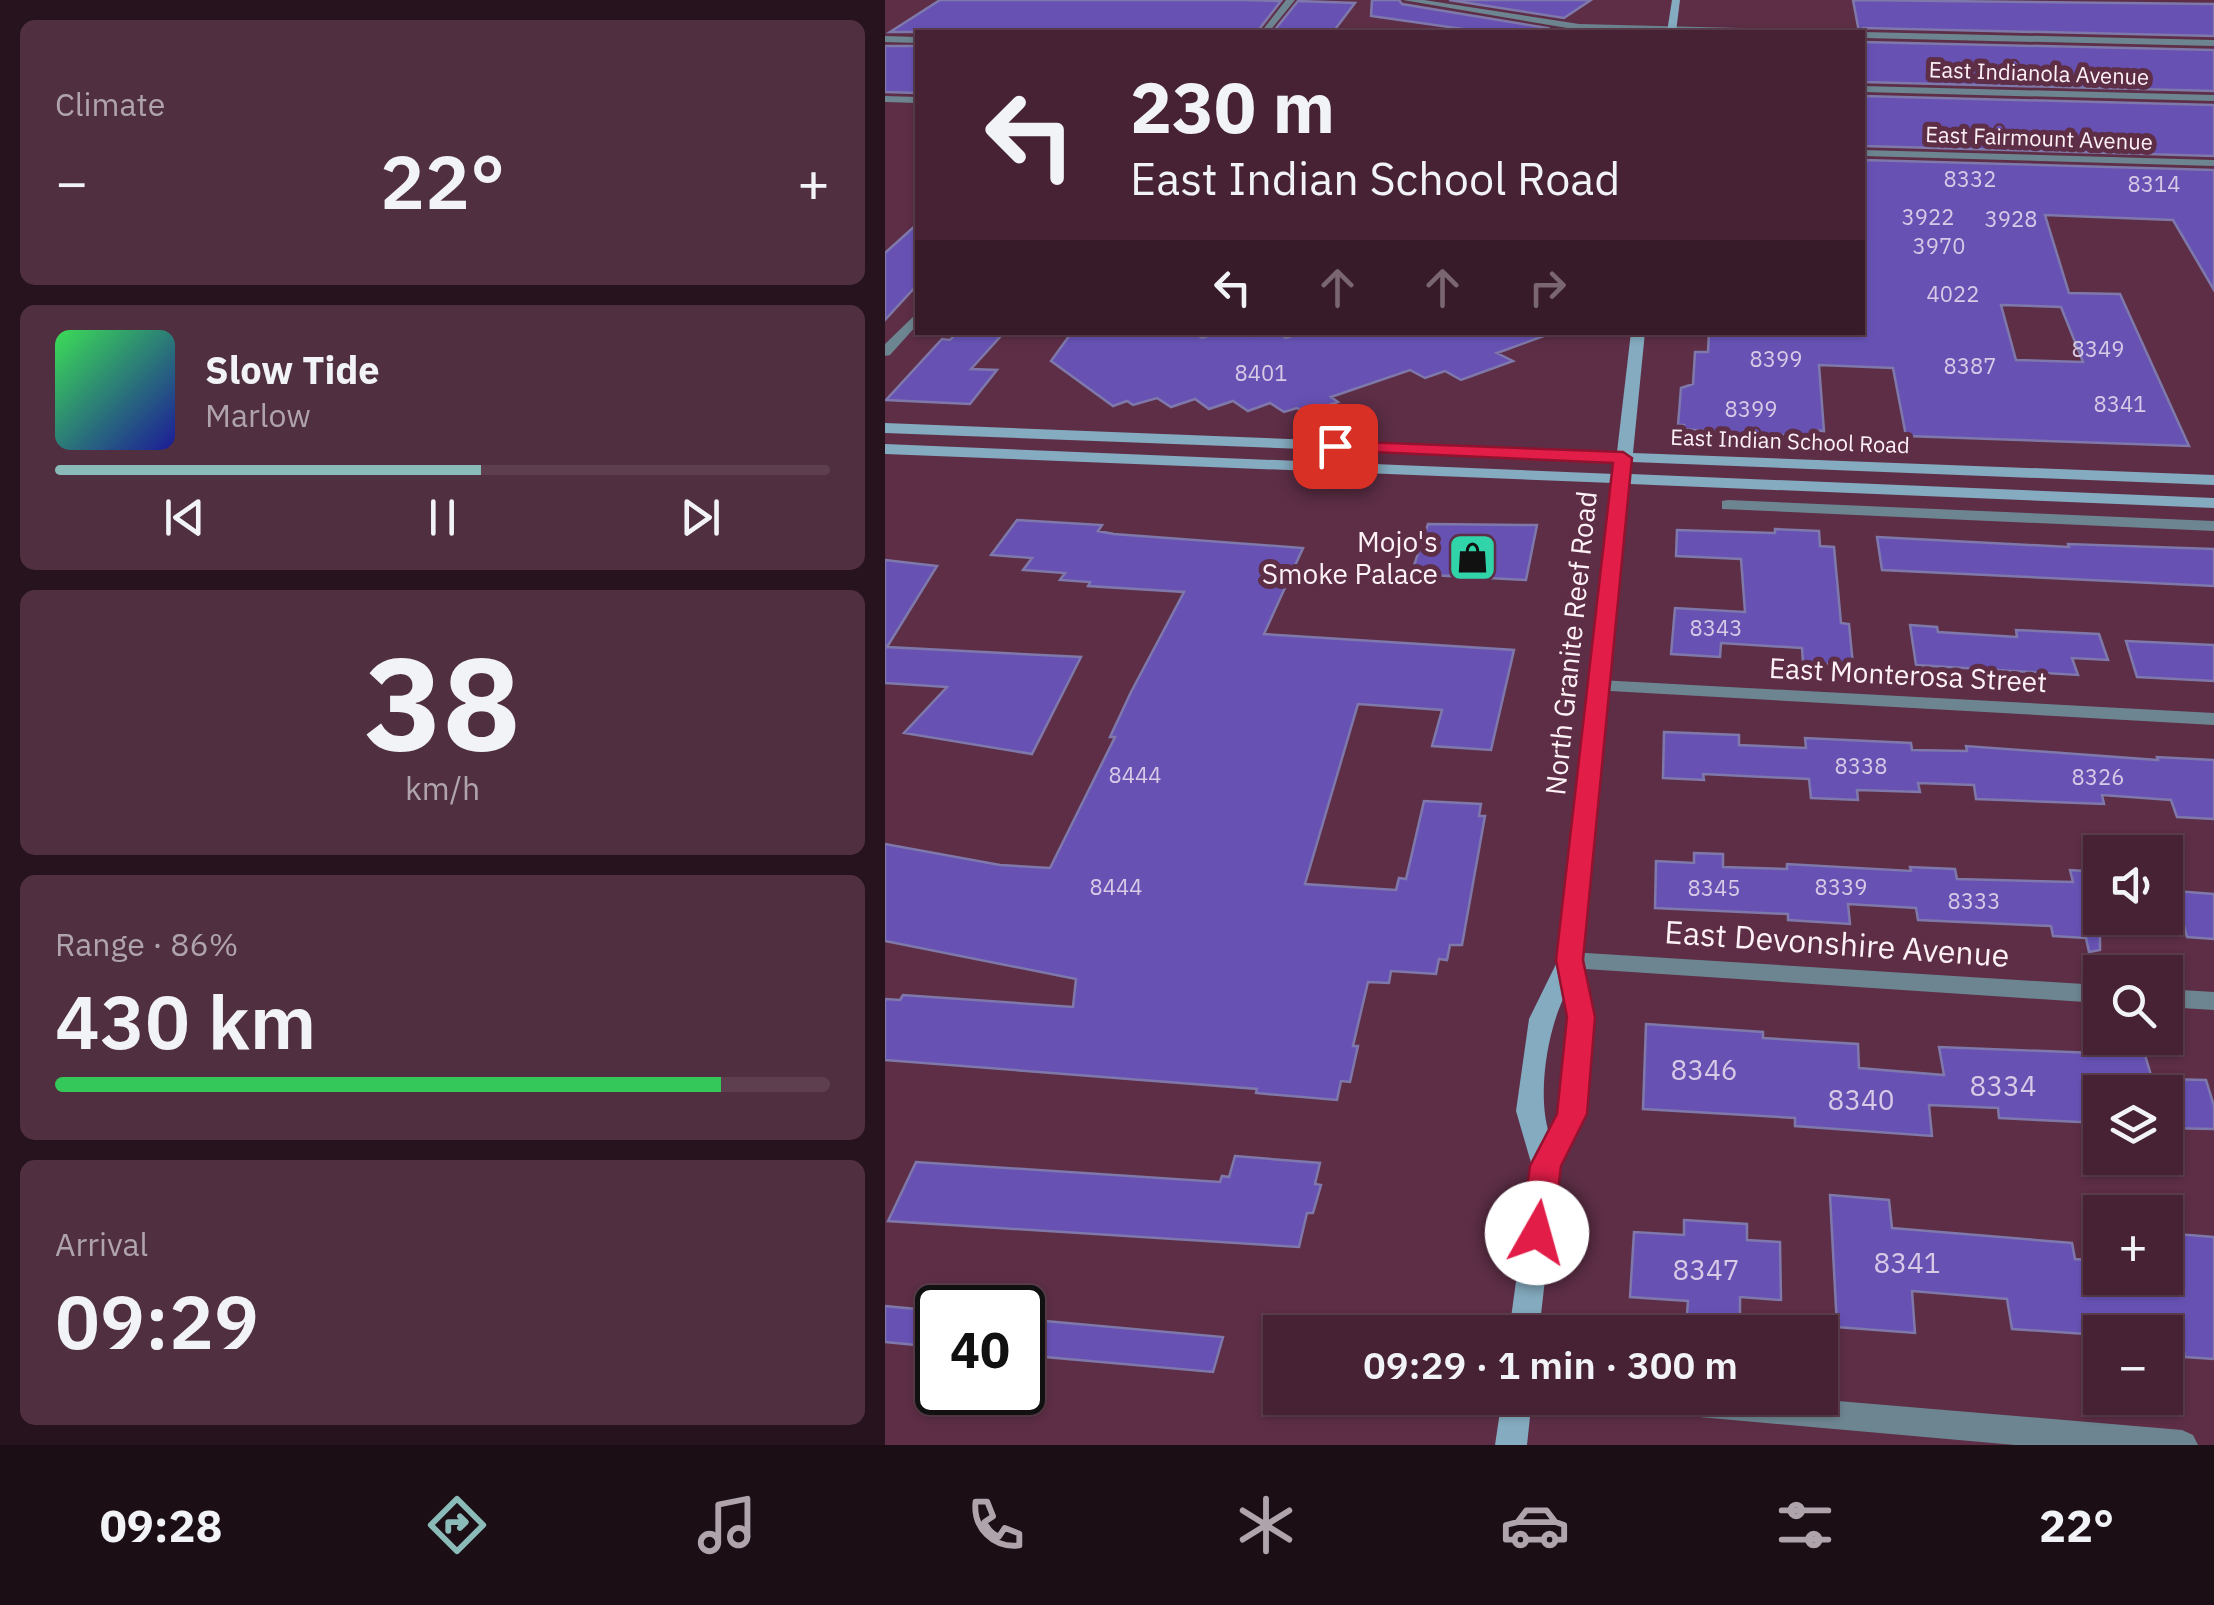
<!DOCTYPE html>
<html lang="en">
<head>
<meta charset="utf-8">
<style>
	:root { --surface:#462234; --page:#502f40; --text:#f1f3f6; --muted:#b0a4ac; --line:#5e3f4f; --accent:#8bbbb9 }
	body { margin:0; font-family:"IBM Plex Sans",sans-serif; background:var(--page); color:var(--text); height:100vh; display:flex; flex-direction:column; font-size:38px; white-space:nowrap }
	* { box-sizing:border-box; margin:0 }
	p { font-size:32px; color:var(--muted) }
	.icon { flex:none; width:55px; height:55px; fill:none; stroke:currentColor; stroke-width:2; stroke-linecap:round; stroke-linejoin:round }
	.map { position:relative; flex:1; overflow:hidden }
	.panel { display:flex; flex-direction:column; gap:20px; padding:20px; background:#26131d; width:885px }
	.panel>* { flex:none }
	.banner { position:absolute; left:30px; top:30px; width:950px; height:305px; border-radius:0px; box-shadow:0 2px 8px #0004,0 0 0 2px var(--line); background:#462234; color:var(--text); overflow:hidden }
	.fabs { position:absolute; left:1198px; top:835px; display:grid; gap:20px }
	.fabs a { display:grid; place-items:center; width:100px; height:100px; border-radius:0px; background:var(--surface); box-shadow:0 2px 8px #0004,0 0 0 2px var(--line); font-size:50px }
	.speed { position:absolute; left:30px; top:1285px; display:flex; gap:20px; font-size:50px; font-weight:700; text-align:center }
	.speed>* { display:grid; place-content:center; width:130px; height:130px; border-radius:50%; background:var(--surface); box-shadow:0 2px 8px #0004,0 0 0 2px var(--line); line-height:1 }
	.speed .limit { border:5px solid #111; border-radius:15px; background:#fff; color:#111 }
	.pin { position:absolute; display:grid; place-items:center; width:85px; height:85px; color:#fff; margin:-42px; border-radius:20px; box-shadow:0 5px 15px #0006 }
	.me { position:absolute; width:110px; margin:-55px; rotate:7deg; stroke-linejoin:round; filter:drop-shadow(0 0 8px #0008) }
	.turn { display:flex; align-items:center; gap:35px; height:210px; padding:0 50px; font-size:45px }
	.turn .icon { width:130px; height:130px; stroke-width:2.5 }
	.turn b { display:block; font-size:70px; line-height:85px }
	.lanes { display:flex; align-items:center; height:95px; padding:0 50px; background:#0003; justify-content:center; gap:50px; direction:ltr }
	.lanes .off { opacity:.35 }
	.big { font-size:75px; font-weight:600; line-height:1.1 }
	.panel .tile { flex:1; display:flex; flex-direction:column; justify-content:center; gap:15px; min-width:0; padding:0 35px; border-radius:15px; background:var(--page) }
	.panel .dial { align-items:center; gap:0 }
	.dial b { font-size:130px; line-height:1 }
	.song { display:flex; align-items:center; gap:30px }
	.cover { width:120px; height:120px; border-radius:15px; background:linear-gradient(135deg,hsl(130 70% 55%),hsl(240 70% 35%)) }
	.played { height:10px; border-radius:5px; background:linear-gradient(90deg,var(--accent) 55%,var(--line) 55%) }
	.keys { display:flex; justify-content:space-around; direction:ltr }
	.heat { display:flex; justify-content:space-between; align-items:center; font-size:55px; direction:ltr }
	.charge { height:15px; border-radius:8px; background:linear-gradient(90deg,#34c759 86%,var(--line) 0) }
	.trip { position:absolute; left:378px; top:1315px; width:575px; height:100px; border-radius:0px; background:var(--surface); box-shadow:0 2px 8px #0004,0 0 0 2px var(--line); font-weight:600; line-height:100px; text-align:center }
	.menu { display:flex; height:160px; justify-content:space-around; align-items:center; background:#1c0e15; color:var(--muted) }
	.menu .icon { width:70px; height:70px }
	.menu .active { color:var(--accent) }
	.menu b { font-size:45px; color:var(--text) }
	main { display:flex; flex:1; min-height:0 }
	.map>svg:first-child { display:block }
	.building { fill:#6752b4; stroke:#7f78aa; stroke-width:2.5; fill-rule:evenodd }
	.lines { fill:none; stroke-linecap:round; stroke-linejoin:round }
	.street { fill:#6d8591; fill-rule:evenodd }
	.secondary { fill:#84abbf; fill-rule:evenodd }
	.route { fill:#e11d48; stroke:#92132f; stroke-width:2.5 }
	.labels { text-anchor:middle; stroke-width:10; stroke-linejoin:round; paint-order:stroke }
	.far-street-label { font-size:22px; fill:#fdf1f6; stroke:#5d2e46 }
	.number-label { font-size:22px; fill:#d8c9e6 }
	.poi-label { font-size:28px; fill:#fdf1f6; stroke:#5d2e46; text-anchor:end }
	.street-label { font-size:28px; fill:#fdf1f6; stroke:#5d2e46 }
	.near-number-label { font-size:28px; fill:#d8c9e6 }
	.near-street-label { font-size:32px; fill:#fdf1f6; stroke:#5d2e46 }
</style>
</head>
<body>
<main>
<section class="panel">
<div class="tile"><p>Climate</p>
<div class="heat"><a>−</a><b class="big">22°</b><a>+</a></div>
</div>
<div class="tile">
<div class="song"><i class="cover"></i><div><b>Slow Tide</b><p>Marlow</p></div></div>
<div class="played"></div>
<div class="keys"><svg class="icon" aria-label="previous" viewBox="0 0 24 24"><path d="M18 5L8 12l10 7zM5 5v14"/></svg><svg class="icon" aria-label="pause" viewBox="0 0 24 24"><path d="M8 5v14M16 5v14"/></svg><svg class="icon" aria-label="next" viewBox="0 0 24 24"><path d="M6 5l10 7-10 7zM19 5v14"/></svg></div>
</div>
<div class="tile dial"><b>38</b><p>km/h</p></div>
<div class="tile"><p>Range · 86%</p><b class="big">430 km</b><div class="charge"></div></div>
<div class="tile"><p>Arrival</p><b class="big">09:29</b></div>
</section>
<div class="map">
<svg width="1329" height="1445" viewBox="0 0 1329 1445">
	<rect width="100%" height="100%" fill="#5d2e46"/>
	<path class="building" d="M55 0H359L396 1 372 32H5Z
		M487 0H514L517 4 662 28 656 32H599L486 16Z
		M564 0H706L679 18Z
		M968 0 1329 4V36L978 28 974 32Z
		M413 1 470 3 448 32H388Z
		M978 42 1329 50V91L978 82Z
		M0 46H32V93L0 92Z
		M978 96 1329 105V156L978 146Z
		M978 160 1329 170V290L1288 220 1160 215 1184 293 1235 294 1304 446 1021 436 1008 368 934 365 939 431 928 430V435H863L799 429V425H793L796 388 808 384 810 352H823L824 332 978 336ZM1116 305 1176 307 1198 362 1131 360Z
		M32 224V285L0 320V253Z
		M187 332H308L317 338 336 332 365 336 392 332 401 338 418 332 433 336 445 332H658L659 336 612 353 628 361 576 380 560 371 540 378 525 370 446 397 453 402 420 413 412 408 399 412 385 403 363 411 348 401 324 409 310 399 286 407 272 398 248 405 242 401 228 406 166 361Z
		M71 334 116 336 86 369 112 370 85 404 1 400 57 339 65 340Z
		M132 520 217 525 213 531 229 534 418 548 379 634 629 650 606 750 547 746 557 710 473 704 420 884 511 890 514 878 521 879 539 801 596 804 594 816H600L577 945H565L562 960 554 959 551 974 506 971 504 983 483 982 468 1046H473L465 1082 456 1081 452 1100 371 1093 372 1089 0 1060V999L15 1000 18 995 188 1007 191 979 0 941V844L115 865 165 868 230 737H225L246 692 299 592 203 586 205 582 175 580 180 573 138 570 147 558 106 555Z
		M543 524 652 525 641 580 526 574Z
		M890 529 934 531 935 546 949 547 956 623 964 624 968 665 918 663 917 648 836 643 835 657 786 654 790 608 860 612 856 559 791 556 792 530 890 533Z
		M992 537 1184 547 1183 544 1329 549V586L997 570Z
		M0 560 52 566 2 647 196 657 147 754 19 733 62 687 0 683Z
		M1025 625 1052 627 1053 632 1132 637 1131 630 1214 634 1223 660 1187 658 1193 675 1031 665Z
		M1241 641 1329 645V681L1252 677Z
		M779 732 854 735V745L921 748 920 738 1026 743 1027 750 1082 751 1081 746 1273 760 1272 757 1329 760V819L1292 817 1286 800 1217 795 1219 804 1091 799 1089 785 1033 783 1035 792 972 790 973 800 926 798 924 779 818 774 819 780 778 778Z
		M809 853 838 854V867L902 869V864L1026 871 1025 867 1070 869 1072 879 1188 882 1185 870 1215 872V950L1204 952 1201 938 1168 936 1166 926 1033 920 1031 908 963 904 965 924 903 920V914L770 908 771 861 809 863Z
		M1290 891 1329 894V939L1302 937Z
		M761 1024 878 1032V1038L973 1044 974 1068 1059 1075 1054 1047 1260 1055 1271 1092H1215V1123L1114 1118 1113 1108 1044 1105 1047 1136 910 1126V1118L758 1109Z
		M1280 1079 1321 1080 1329 1106V1129L1280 1128Z
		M350 1156 435 1163 430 1184 436 1185 428 1213H422L414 1247 3 1221 31 1162 335 1182 337 1176 344 1177Z
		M945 1195 1004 1200 1007 1228 1187 1243 1190 1259 1215 1261V1278H1280V1233L1329 1237V1359L1300 1357 1297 1341 1280 1340V1332L1215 1335 1127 1329 1122 1299 1027 1291 1030 1333 952 1327Z
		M799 1220 862 1224V1240L895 1242 896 1300 855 1297V1319L802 1314 803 1301 745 1297 749 1232 799 1235Z
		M0 1306 52 1311V1347L0 1342Z
		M138 1319 338 1337 328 1372 138 1355Z"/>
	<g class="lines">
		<path class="street" d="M401 0H410L384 32H376Z
			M518 0H539L694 24 895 29 900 32 694 30Z
			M977 32H978L1329 40V46L978 38Z
			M0 36 32 37V43L0 42Z
			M978 86 1329 95V101L978 92Z
			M0 96 32 97V103L0 102Z
			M978 150 1329 160V166L978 156Z
			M32 313V325L5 355 0 356V344Z
			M843 500 1329 521V531L837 509V501Z
			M714 680 1329 713V725L707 690 704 686Z
			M685 952 1215 985V1003L685 968 677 966 673 960 677 954Z
			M1280 989 1329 992V1010L1280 1007Z
			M743 1398H917L1297 1430 1308 1435 1313 1445H1130L758 1412 747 1408Z"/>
		<path class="secondary" d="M787 0H795L791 32H782Z
			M746 332H760L748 453 1329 475V485L747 462 746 474 1329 498V508L745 484 697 960 708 1017 700 1113 673 1166 654 1332H624L647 1166 631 1111 644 1019 673 960 728 483 0 454V444L730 474 731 461 0 433V423L732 452ZM680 995C687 1033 681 1099 664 1133 652 1095 662 1031 680 995Z
			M617 1398H647L642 1445H610Z"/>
	</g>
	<path class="route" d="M450 441 738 452 747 458 698 960 710 1017 702 1114 676 1166 668 1233 663 1242 652 1246 640 1242 636 1233 645 1166 672 1114 682 1017 671 960 728 463 444 450 441 446Z"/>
	<defs>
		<symbol id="shop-square" viewBox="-11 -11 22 22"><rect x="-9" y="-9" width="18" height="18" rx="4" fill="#31d4a9" stroke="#5d2e46"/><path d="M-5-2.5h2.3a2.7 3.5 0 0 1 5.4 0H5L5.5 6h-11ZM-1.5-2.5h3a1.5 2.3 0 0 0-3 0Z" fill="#111"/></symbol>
	</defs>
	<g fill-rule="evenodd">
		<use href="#shop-square" x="560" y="530" width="55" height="55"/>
	</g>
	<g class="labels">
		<g class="far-street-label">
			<text transform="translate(1154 73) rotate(2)" y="8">East Indianola Avenue</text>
			<text transform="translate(1154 138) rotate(2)" y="8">East Fairmount Avenue</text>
			<text transform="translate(905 441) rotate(2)" y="8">East Indian School Road</text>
		</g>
		<g class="number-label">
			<text x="1085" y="187">8332</text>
			<text x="1269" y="192">8314</text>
			<text x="1043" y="225">3922</text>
			<text x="1126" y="227">3928</text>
			<text x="1054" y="254">3970</text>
			<text x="1068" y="302">4022</text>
			<text x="1213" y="357">8349</text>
			<text x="891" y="367">8399</text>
			<text x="1085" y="374">8387</text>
			<text x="376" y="381">8401</text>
			<text x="1235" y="412">8341</text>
			<text x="866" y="417">8399</text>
			<text x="831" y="636">8343</text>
			<text x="976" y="774">8338</text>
			<text x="250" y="783">8444</text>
			<text x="1213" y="785">8326</text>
			<text x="231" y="895">8444</text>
			<text x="956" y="895">8339</text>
			<text x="829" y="896">8345</text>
			<text x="1089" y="909">8333</text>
		</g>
		<g class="poi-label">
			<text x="553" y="552">Mojo's<tspan x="553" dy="32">Smoke Palace</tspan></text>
		</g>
		<g class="street-label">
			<text transform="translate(686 643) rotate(-84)" y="10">North Granite Reef Road</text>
			<text transform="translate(1023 675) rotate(3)" y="10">East Monterosa Street</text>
		</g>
		<g class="near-number-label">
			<text x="819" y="1080">8346</text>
			<text x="1118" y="1096">8334</text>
			<text x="976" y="1110">8340</text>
			<text x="1022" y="1273">8341</text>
			<text x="821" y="1280">8347</text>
		</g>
		<g class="near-street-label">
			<text transform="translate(952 944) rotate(4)" y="11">East Devonshire Avenue</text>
		</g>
	</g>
</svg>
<div class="fabs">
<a><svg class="icon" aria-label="sound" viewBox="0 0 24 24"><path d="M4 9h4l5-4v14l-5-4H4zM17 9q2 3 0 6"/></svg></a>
<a><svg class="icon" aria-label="search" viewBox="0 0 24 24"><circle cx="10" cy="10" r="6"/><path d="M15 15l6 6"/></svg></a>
<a><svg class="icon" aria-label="layers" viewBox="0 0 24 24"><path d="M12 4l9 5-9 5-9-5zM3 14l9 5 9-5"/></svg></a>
<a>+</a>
<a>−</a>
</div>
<div class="speed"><div class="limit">40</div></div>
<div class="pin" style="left:450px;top:446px;background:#d93025"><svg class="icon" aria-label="arrive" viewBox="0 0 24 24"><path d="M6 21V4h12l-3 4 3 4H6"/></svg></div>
<svg class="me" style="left:652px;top:1233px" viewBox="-20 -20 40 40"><circle r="19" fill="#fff"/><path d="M0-13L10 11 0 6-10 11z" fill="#e11d48"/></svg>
<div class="trip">09:29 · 1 min · 300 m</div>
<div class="banner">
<div class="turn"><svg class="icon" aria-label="left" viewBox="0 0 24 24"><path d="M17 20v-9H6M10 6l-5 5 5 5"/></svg><div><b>230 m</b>East Indian School Road</div></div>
<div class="lanes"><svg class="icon" aria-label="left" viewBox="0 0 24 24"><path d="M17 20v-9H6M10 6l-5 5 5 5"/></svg><svg class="icon off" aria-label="ahead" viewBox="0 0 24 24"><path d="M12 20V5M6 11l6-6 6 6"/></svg><svg class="icon off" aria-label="ahead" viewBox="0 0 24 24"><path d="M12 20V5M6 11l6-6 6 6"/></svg><svg class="icon off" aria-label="right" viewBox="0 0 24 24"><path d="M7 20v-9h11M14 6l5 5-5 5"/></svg></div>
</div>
</div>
</main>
<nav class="menu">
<b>09:28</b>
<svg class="icon active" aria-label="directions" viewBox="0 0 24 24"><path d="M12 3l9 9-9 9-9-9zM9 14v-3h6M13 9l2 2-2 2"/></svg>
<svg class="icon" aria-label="music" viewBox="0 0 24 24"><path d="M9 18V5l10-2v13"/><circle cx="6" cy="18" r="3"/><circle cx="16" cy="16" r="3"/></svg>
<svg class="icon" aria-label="phone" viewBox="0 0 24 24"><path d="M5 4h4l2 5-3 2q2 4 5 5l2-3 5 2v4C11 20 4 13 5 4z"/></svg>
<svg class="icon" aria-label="climate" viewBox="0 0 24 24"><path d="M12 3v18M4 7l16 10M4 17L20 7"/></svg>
<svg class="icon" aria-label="car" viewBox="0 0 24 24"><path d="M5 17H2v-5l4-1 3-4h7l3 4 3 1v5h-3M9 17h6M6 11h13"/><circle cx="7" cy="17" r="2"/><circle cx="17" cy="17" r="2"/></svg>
<svg class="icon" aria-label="filters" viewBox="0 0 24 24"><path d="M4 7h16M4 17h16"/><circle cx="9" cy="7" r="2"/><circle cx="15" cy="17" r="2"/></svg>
<b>22°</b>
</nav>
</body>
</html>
